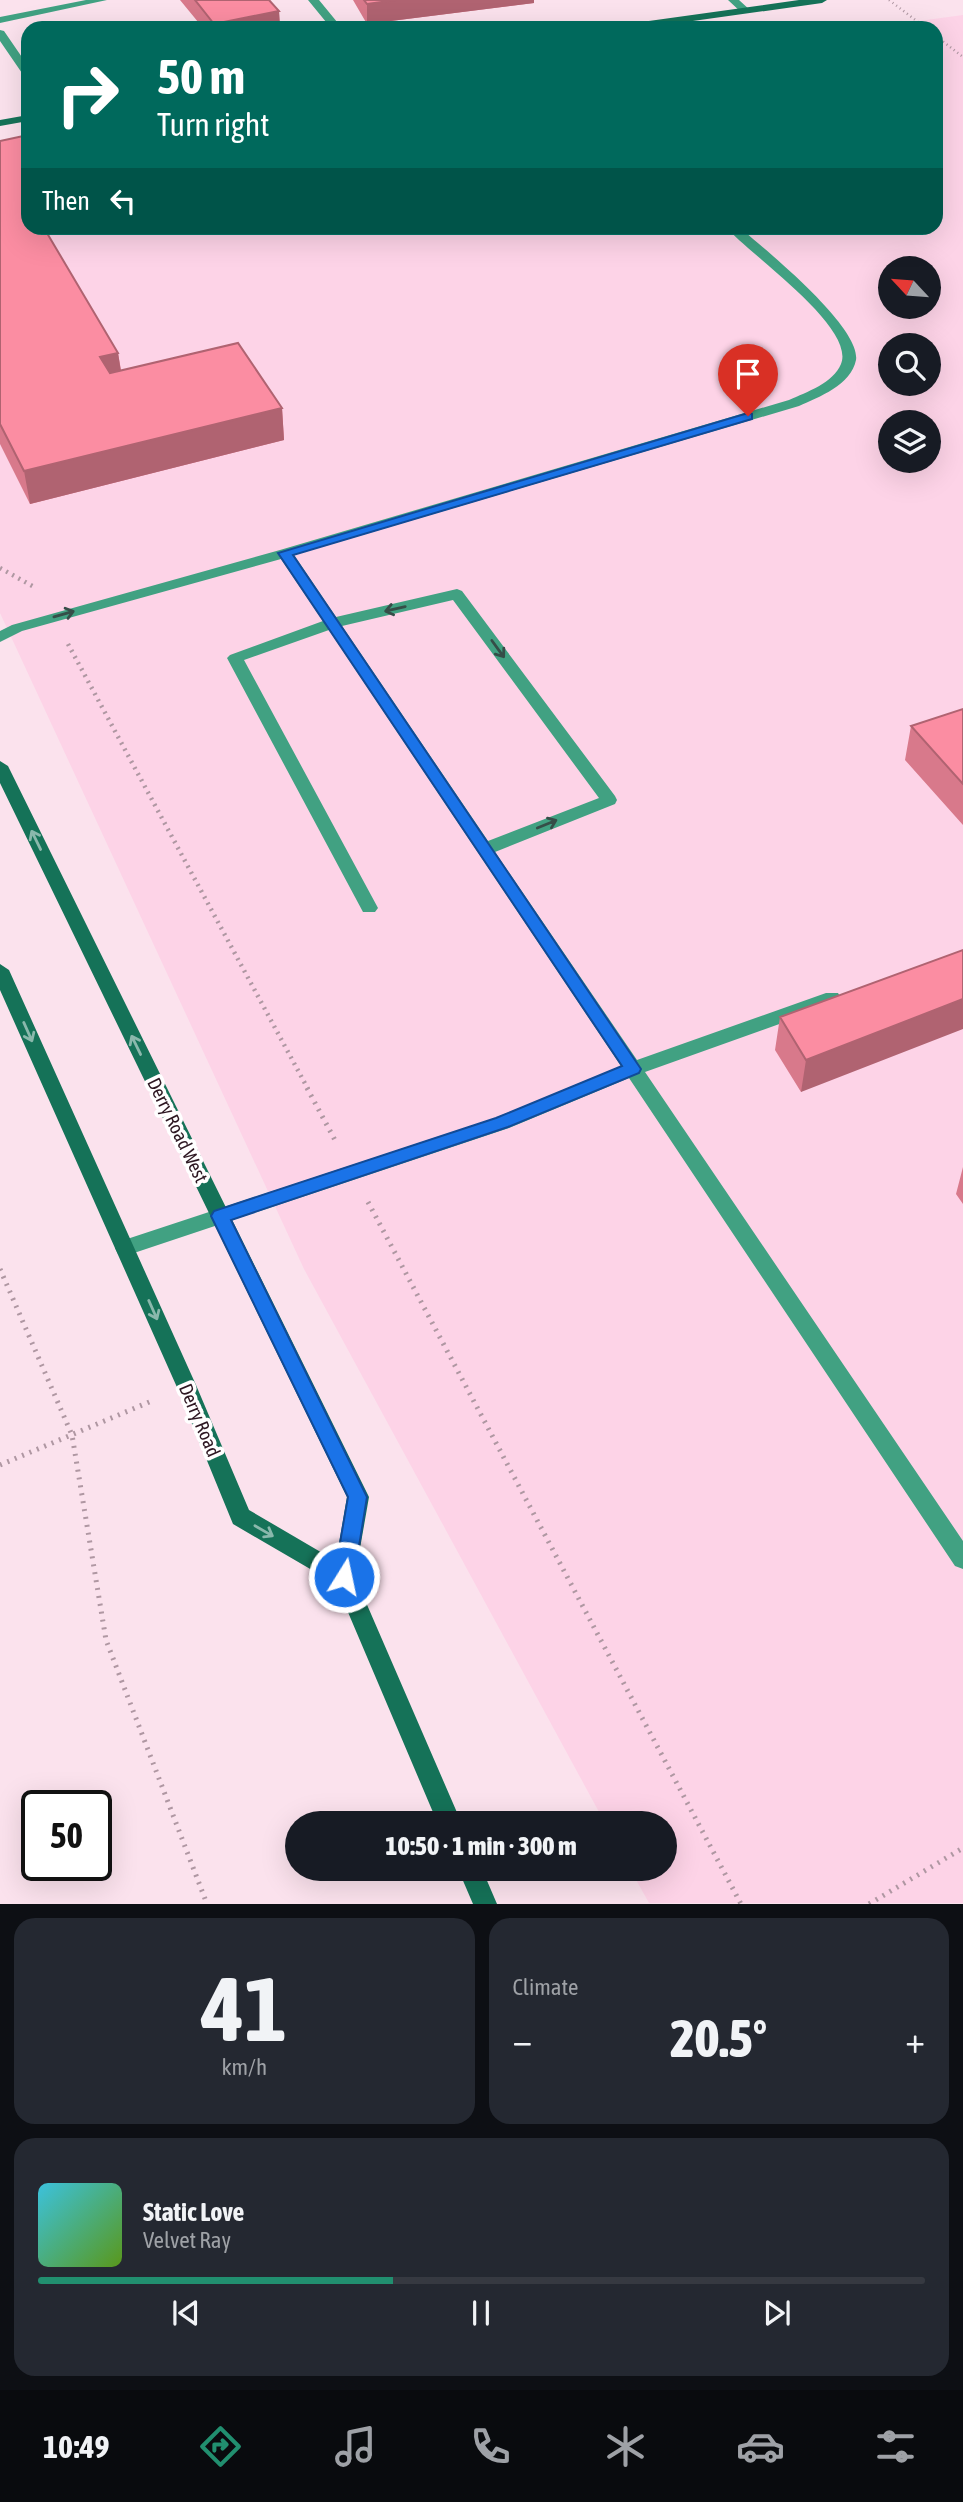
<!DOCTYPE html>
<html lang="en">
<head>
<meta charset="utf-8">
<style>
	:root { --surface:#171b24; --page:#242831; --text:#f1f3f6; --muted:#9ea1a6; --line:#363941; --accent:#218f6f }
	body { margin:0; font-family:"Asap Condensed",sans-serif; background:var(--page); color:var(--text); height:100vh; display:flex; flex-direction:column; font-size:26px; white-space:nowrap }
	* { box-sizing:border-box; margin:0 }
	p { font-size:23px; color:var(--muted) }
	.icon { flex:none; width:38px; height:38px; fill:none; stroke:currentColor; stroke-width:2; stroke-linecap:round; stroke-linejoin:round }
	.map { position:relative; height:1904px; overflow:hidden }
	.sheet { display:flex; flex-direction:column; gap:14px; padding:14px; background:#0d0f14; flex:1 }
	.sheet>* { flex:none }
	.banner { position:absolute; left:21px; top:21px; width:922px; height:214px; border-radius:21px; box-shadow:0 7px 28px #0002; background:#00695c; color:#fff; overflow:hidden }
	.needle { width:46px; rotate:296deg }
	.controls { position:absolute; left:878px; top:256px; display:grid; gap:14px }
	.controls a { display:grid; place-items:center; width:63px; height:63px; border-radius:50%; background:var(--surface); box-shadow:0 7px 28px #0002; font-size:35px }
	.speed { position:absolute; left:21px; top:1790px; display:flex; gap:14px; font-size:35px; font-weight:700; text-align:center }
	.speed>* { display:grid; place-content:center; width:91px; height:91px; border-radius:50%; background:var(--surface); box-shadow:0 7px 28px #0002; line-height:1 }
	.speed .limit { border:4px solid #111; border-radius:10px; background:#fff; color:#111 }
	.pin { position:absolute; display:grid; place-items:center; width:60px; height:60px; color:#fff; margin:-72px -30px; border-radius:50% 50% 50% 0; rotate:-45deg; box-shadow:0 0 7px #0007 }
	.pin .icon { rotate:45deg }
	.me { position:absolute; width:77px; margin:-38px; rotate:10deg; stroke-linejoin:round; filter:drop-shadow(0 0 5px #0008) }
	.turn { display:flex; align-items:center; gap:24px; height:147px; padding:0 21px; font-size:32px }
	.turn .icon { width:91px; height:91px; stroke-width:2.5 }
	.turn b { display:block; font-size:49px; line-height:60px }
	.then { display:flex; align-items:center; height:66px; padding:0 21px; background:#0003; gap:14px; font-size:26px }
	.big { font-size:52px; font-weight:800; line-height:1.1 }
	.sheet .widget { flex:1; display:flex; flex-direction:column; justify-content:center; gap:10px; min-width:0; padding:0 24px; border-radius:21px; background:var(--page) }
	.sheet .dial { align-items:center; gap:0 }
	.dial b { font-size:91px; line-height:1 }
	.song { display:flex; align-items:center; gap:21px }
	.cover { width:84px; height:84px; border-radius:10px; background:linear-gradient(135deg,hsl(190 70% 55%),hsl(90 70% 35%)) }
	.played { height:7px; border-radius:4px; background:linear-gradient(90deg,var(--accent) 40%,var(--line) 40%) }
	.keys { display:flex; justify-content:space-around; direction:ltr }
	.heat { display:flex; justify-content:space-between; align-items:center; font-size:38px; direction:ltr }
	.sheet .tiles { flex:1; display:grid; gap:14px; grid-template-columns:1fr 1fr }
	.widget:last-child { grid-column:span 2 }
	.trip { position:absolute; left:285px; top:1811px; width:392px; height:70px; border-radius:35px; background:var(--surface); box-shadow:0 7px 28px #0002; font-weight:800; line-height:70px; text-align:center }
	.tabs { display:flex; height:112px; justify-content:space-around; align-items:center; background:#090b0e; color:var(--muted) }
	.tabs .icon { width:49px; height:49px }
	.tabs .selected { color:var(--accent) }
	.tabs b { font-size:32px; color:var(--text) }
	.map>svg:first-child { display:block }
	.built { fill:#fdd3e7; fill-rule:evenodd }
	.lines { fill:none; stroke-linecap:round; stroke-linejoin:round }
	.path-far2 { stroke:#af97a2; stroke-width:2.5; stroke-dasharray:1 3.5; stroke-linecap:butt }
	.path-far1 { stroke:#af97a2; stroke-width:4.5; stroke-dasharray:2 5; stroke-linecap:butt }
	.path { stroke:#af97a2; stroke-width:5; stroke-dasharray:2 6; stroke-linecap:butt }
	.lane { fill:#41a182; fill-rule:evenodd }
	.secondary { fill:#157258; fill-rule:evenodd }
	.wall { fill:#d8798b }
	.shaded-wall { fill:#b06371 }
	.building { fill:#fb8da2; stroke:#b06371; stroke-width:2 }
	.oneway { stroke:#354e48 }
	.oneway2 { stroke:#8ab8ac }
	.route { fill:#1a73e8; stroke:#114b97; stroke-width:2 }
	.labels { text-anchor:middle; stroke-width:7; stroke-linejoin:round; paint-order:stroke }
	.street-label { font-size:19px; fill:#2d1722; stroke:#fff }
</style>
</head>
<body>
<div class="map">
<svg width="963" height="1904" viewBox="0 0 963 1904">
	<rect width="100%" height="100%" fill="#fbe2ed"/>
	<path class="built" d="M963 15V1903H649L630 1869H665V1824L605 1823 304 1269 0 613V159L28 228H936V28H867ZM891 268H929V306H891ZM891 345H929V383H891ZM891 422H929V460H891Z"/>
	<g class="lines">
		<path class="path-far2" d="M889 0 926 28
			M936 36 963 57"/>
		<path class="path-far1" d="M0 568 36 588
			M68 644 308 1089"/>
		<path class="path" d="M307 1088 336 1142
			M368 1202 741 1904
			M0 1269 72 1435 106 1640 207 1904
			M0 1465 154 1400
			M869 1904 963 1848"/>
		<path class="lane" d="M86 0H107L0 23V17Z
			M308 0H319L342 28H331Z
			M728 0H739L751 11 742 13Z
			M159 22 163 23V27L139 28Z
			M0 30 4 31 28 66V77L24 76 0 41Z
			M727 228H740C765 249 861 327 856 360 851 385 819 397 799 406L294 555 336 617 457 589 462 591 615 796 617 800 615 804 495 852 637 1060 826 993H838L841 998 838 1003 645 1072 963 1541V1569L955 1566 629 1078 509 1128 125 1256 118 1254 115 1248 118 1242 495 1118 621 1066 329 630 244 660 378 908 375 912H363L227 658 230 655 323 621 281 559 22 631 0 642V631L12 625 280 550 789 400C807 392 833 383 841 364 856 327 749 254 727 228ZM453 600 599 798 488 841 342 626Z"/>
		<path class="secondary" d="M799 0H827L822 3 643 28H615L620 25Z
			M28 115V121L0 126V120Z
			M0 761 8 766 369 1497 355 1577 462 1824H438L336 1584 233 1524 176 1385 0 990V964L9 970 196 1385 249 1510 336 1561 347 1497 0 783Z
			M458 1869H482L497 1904H473Z"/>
	</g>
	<path class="wall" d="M180 0H269L279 11 280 28H203Z
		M353 0H534V3L367 24Z
		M0 141 28 228 118 353 121 370 282 408 284 440 30 504 0 444Z
		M963 709V825L905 760 911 726Z
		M963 950 801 1092 775 1050 780 1017Z
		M963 1167V1204L956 1194Z"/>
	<path class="shaded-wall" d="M396 0H534V3L367 24V4Z
		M279 11 280 28H215L214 24Z
		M118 353 123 385 105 389 100 357Z
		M282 408 284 440 30 504 24 471Z
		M963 999V1029L801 1092 806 1060Z"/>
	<path class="building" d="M195 0H269L279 11 214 24Z
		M364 0H396L367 4Z
		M28 135V195L25 196 28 201V228H44L118 353 100 357 110 373 238 343 282 408 24 471 0 424V141Z
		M963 709V784L911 726Z
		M963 950V999L806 1060 780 1017Z"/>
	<defs><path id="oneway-shaft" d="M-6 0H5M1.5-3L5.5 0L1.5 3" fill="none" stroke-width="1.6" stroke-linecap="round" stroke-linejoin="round" transform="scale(1.75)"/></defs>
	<g class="oneway">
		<use href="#oneway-shaft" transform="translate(395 609) rotate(167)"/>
		<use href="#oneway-shaft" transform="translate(64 614) rotate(-16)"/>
		<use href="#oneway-shaft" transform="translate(498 649) rotate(54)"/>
		<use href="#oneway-shaft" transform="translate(547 824) rotate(-22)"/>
	</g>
	<g class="oneway2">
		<use href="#oneway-shaft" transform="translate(36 840) rotate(-116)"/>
		<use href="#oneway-shaft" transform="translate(28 1032) rotate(66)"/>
		<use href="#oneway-shaft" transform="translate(136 1045) rotate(-116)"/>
		<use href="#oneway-shaft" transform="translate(153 1310) rotate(66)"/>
		<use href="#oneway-shaft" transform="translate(264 1531) rotate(30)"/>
	</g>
	<path class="route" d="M748 413 752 414V419L293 555 641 1069 639 1073 508 1127 231 1220 367 1497 354 1577 351 1584 344 1586 337 1584 334 1577 348 1497 211 1216 214 1211 496 1118 622 1066 278 553Z"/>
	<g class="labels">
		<g class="street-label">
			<text transform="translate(178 1130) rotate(64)" y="7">Derry Road West</text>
			<text transform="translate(200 1420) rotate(67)" y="7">Derry Road</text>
		</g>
	</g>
</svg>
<div class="controls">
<a><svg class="needle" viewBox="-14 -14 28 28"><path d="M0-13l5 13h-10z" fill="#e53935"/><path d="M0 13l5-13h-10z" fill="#9ea1a6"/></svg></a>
<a><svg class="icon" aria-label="search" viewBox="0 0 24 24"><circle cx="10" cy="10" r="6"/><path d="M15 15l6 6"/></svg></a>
<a><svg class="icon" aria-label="layers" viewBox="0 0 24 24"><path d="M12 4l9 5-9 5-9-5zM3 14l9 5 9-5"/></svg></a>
</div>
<div class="speed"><div class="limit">50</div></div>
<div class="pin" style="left:748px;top:416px;background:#d93025"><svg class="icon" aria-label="arrive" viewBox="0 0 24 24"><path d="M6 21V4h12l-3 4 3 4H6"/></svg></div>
<svg class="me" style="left:344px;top:1577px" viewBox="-20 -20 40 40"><circle r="17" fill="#1a73e8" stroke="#fff" stroke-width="3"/><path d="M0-11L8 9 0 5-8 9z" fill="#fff"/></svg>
<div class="trip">10:50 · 1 min · 300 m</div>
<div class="banner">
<div class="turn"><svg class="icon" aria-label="right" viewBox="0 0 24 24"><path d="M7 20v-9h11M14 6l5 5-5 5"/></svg><div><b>50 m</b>Turn right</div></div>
<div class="then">Then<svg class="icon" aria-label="left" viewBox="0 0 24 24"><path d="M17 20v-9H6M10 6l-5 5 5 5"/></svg></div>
</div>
</div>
<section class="sheet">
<div class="tiles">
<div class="widget dial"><b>41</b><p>km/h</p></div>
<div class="widget"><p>Climate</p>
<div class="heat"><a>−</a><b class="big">20.5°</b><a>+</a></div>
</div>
<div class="widget">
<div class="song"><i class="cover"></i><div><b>Static Love</b><p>Velvet Ray</p></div></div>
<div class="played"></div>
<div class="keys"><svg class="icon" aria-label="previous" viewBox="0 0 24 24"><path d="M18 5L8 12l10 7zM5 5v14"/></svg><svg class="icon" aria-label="pause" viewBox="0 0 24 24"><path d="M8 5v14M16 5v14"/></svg><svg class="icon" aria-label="next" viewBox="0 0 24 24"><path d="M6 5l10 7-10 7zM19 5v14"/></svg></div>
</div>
</div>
</section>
<nav class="tabs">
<b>10:49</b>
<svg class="icon selected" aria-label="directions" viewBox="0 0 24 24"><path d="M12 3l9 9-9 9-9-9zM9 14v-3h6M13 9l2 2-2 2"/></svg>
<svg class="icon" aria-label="music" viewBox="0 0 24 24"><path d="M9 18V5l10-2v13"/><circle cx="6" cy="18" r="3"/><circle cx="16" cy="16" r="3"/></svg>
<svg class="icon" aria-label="phone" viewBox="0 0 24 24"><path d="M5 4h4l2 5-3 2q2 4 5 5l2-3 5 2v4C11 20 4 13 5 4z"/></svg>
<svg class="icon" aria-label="climate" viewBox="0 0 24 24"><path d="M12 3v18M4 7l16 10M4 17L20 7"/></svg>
<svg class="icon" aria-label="car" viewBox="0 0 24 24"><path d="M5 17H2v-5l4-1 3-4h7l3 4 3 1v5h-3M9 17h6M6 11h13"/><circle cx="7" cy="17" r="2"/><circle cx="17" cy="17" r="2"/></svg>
<svg class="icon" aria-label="filters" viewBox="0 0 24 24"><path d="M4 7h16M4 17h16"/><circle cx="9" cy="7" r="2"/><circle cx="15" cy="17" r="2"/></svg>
</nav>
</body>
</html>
